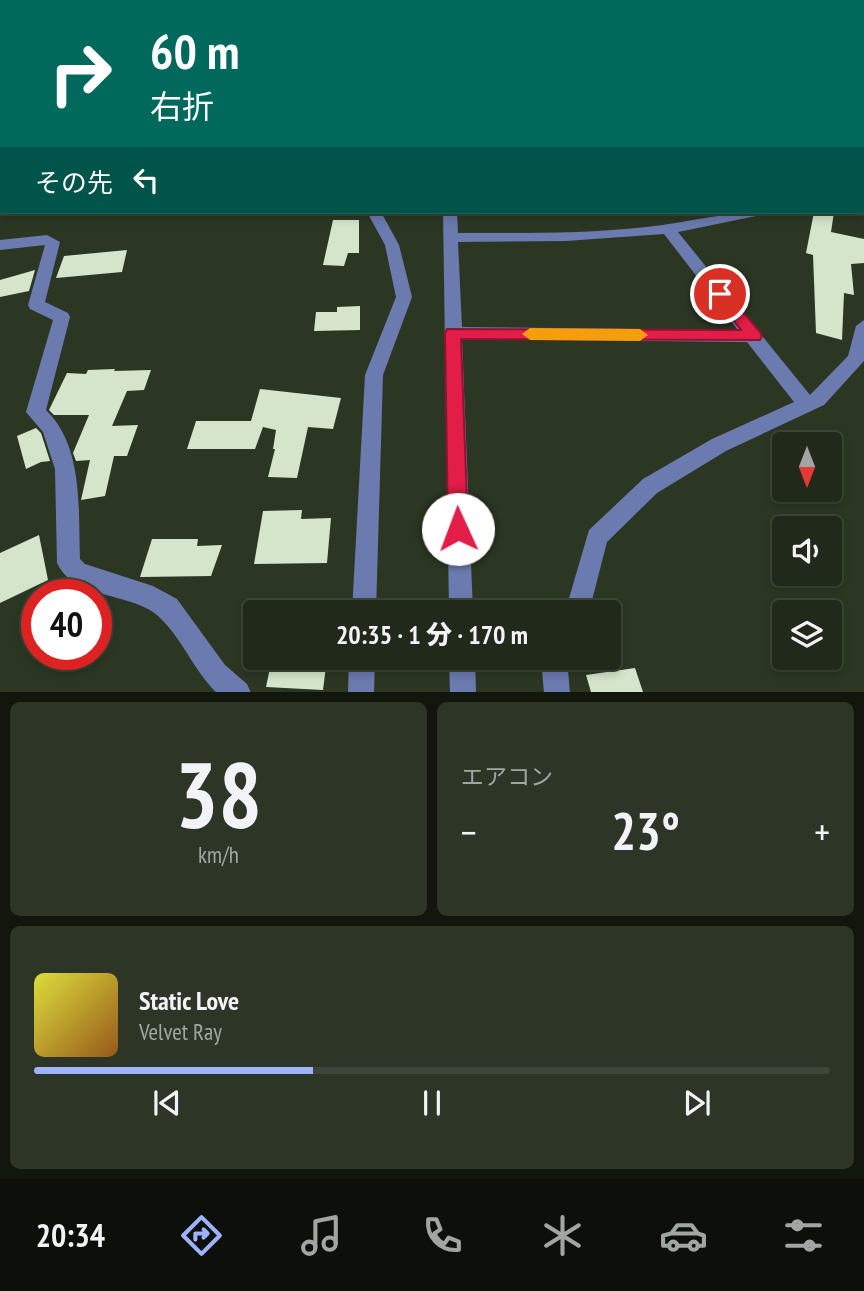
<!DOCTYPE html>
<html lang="ja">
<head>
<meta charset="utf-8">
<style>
	:root { --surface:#20291a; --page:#2d3527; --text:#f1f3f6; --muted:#a2a6a2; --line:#3d4539; --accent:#9db4fd }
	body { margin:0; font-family:"PT Sans Narrow","Noto Sans JP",sans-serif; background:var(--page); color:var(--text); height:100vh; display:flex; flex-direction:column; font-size:26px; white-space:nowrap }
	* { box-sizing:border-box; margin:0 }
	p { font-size:23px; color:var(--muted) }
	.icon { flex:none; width:38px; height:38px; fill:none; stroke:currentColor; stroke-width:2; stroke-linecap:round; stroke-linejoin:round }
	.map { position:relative; height:692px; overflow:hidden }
	.drawer { display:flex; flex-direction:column; gap:10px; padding:10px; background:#12170e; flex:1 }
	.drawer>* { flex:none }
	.banner { position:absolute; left:0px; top:0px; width:864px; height:214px; box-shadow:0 4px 10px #0003,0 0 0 2px var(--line); background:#00695c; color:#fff; overflow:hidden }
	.needle { width:46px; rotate:180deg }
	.tools { position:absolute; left:772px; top:432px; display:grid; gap:14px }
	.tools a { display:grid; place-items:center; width:70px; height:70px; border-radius:7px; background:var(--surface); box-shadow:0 4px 10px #0003,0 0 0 2px var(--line); font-size:35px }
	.speed { position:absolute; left:21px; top:579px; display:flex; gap:14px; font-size:35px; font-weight:700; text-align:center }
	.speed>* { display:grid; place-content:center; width:91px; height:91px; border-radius:50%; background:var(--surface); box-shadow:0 4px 10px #0003,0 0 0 2px var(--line); line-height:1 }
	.speed .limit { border:10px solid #d22; background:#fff; color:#111 }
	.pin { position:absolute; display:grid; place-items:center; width:60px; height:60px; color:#fff; margin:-30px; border:4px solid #fff; border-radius:50%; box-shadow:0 2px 7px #0007 }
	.me { position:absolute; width:77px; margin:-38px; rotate:358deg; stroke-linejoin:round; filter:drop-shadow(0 0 5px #0008) }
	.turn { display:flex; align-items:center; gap:24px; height:147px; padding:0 35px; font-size:32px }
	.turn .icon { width:91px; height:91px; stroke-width:2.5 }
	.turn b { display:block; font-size:49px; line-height:60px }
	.then { display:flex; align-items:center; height:66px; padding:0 35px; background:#0003; gap:14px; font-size:26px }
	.big { font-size:52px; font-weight:800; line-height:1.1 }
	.drawer .widget { flex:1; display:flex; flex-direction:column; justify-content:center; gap:10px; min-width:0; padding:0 24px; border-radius:10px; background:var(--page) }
	.drawer .dial { align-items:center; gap:0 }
	.dial b { font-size:91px; line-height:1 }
	.song { display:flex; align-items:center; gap:21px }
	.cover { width:84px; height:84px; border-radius:10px; background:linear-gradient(135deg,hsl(60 70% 55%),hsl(30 70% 35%)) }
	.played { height:7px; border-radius:4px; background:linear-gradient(90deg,var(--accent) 35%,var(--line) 35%) }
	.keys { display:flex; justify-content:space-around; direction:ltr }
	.heat { display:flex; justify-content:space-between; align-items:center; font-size:38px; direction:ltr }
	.drawer .tiles { flex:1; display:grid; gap:10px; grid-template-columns:1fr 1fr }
	.widget:last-child { grid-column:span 2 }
	.trip { position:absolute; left:243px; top:600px; width:378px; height:70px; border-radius:7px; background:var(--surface); box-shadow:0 4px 10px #0003,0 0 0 2px var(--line); font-weight:800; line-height:70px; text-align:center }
	.menu { display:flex; height:112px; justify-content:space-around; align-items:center; background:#0d100a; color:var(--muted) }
	.menu .icon { width:49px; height:49px }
	.menu .current { color:var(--accent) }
	.menu b { font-size:32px; color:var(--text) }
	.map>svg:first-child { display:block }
	.building { fill:#d5e5cb }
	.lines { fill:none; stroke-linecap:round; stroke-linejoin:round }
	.minor { fill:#6b7baf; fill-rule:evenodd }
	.major { fill:#b8c7f1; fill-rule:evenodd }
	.route { fill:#e11d48; stroke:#92132f; stroke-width:2 }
	.slow { fill:#f59e0b }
</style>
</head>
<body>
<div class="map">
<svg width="864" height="693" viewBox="0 0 864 693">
	<rect width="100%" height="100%" fill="#2b3723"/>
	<path class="building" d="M814 212H834L831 232 864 239V263L851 264 854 295 844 293 842 340 816 333 813 255 806 253Z
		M333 220H359V253H348L344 266 323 265Z
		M127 250 122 272 56 278 64 256Z
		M35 270 29 291 0 297V280Z
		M360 306V330L314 331 316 312H337V307Z
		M115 369 114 371 151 370 144 390 127 391 112 426 138 425 127 456H114L105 496 81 500 90 460 76 461 73 453 89 415H54L49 410 67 373 86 374 88 370Z
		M260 389 341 398 333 429 308 427 297 478 268 477 275 449H273L276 430 263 427 255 449H187L196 421H251Z
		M36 428 41 433 50 461 41 462 26 469 17 436Z
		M302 510 301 519 331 518 327 563 254 564 263 511Z
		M39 535 48 580 0 603V553Z
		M152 539H198L197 546 222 545 211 576 140 577Z
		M272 658H327L323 690 266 687Z
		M635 668 643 692H591L586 675Z"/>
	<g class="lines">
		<path class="minor" d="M260 0H268L259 2Z
			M441 0H449V2H441Z
			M629 0H637L638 2H630Z
			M801 0H809L810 2H802Z
			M0 113H2V119H0Z
			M863 114H864V120H863Z
			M367 212H381L399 245 412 297 383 375 376 612H352L365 375 396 297 385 245Z
			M443 212H457L458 233C520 233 584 234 646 227 685 223 724 212 763 212L761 215 678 232 810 395 848 356 856 326 864 320V361L824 405 726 451 657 493 607 542 589 612H565L589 530 643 479 712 439 794 402 747 342 462 339 473 612H449ZM664 234 738 330 462 327 458 242 566 241Z
			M47 235 60 242 45 302 68 313 70 317 46 410C84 447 78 510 80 559L85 564 153 586 177 599 225 665 247 684 251 693H217C192 670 176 624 148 609 119 593 72 596 57 563L55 469 43 432 26 412 53 320 30 309 28 305 45 245 0 250V240Z
			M349 658H375L374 693H348Z
			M449 658H475L476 693H450Z
			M547 658H573L568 670 570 693H544L542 670Z"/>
		<path class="major" d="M213 0H233L212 2Z
			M0 42H2V48H0Z"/>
	</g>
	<path class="route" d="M720 289 725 291 760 332 762 336 760 340 461 339 468 529 465 535 458 538 451 535 448 529 445 333 447 329 741 330 713 294Z"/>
	<path class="slow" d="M530 328 640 329 648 335 640 341 530 340 522 334Z"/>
</svg>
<div class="tools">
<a><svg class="needle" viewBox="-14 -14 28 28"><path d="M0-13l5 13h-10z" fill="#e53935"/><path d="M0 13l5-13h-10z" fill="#a2a6a2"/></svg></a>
<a><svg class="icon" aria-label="sound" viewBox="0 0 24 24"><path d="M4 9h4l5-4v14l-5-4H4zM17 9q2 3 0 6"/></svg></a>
<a><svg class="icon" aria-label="layers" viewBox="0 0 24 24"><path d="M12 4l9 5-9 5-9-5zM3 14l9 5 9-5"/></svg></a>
</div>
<div class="speed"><div class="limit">40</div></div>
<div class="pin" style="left:720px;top:294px;background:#d93025"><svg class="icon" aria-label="arrive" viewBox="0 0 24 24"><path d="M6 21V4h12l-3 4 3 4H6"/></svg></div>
<svg class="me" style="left:458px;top:529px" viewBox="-20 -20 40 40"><circle r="19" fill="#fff"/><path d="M0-13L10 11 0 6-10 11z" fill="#e11d48"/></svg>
<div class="trip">20:35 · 1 分 · 170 m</div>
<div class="banner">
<div class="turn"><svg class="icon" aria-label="right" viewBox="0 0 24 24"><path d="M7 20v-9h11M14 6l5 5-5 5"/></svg><div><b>60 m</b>右折</div></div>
<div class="then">その先<svg class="icon" aria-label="left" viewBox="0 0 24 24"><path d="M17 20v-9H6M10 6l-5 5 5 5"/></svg></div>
</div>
</div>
<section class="drawer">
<div class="tiles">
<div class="widget dial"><b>38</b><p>km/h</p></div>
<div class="widget"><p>エアコン</p>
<div class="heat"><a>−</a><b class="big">23°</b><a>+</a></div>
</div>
<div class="widget">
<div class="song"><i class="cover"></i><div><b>Static Love</b><p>Velvet Ray</p></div></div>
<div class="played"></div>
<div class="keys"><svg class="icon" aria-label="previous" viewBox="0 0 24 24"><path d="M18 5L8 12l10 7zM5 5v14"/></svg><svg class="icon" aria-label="pause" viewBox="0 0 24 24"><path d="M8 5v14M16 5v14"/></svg><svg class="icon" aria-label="next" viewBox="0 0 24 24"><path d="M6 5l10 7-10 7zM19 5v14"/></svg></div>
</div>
</div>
</section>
<nav class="menu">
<b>20:34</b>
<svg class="icon current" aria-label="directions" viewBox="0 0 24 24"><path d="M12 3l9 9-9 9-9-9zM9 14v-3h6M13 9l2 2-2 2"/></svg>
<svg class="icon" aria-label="music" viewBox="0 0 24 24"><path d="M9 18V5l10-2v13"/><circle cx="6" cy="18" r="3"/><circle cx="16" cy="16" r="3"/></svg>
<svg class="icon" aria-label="phone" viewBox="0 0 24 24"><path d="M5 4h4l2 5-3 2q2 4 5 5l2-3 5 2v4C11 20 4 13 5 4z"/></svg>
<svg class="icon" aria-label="climate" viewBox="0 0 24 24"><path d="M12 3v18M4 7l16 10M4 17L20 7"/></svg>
<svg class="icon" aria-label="car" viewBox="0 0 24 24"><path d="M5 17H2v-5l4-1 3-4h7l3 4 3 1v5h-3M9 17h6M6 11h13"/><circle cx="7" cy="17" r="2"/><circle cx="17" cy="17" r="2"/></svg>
<svg class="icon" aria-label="filters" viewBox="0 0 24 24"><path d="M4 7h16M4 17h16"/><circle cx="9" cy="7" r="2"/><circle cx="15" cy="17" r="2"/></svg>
</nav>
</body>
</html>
